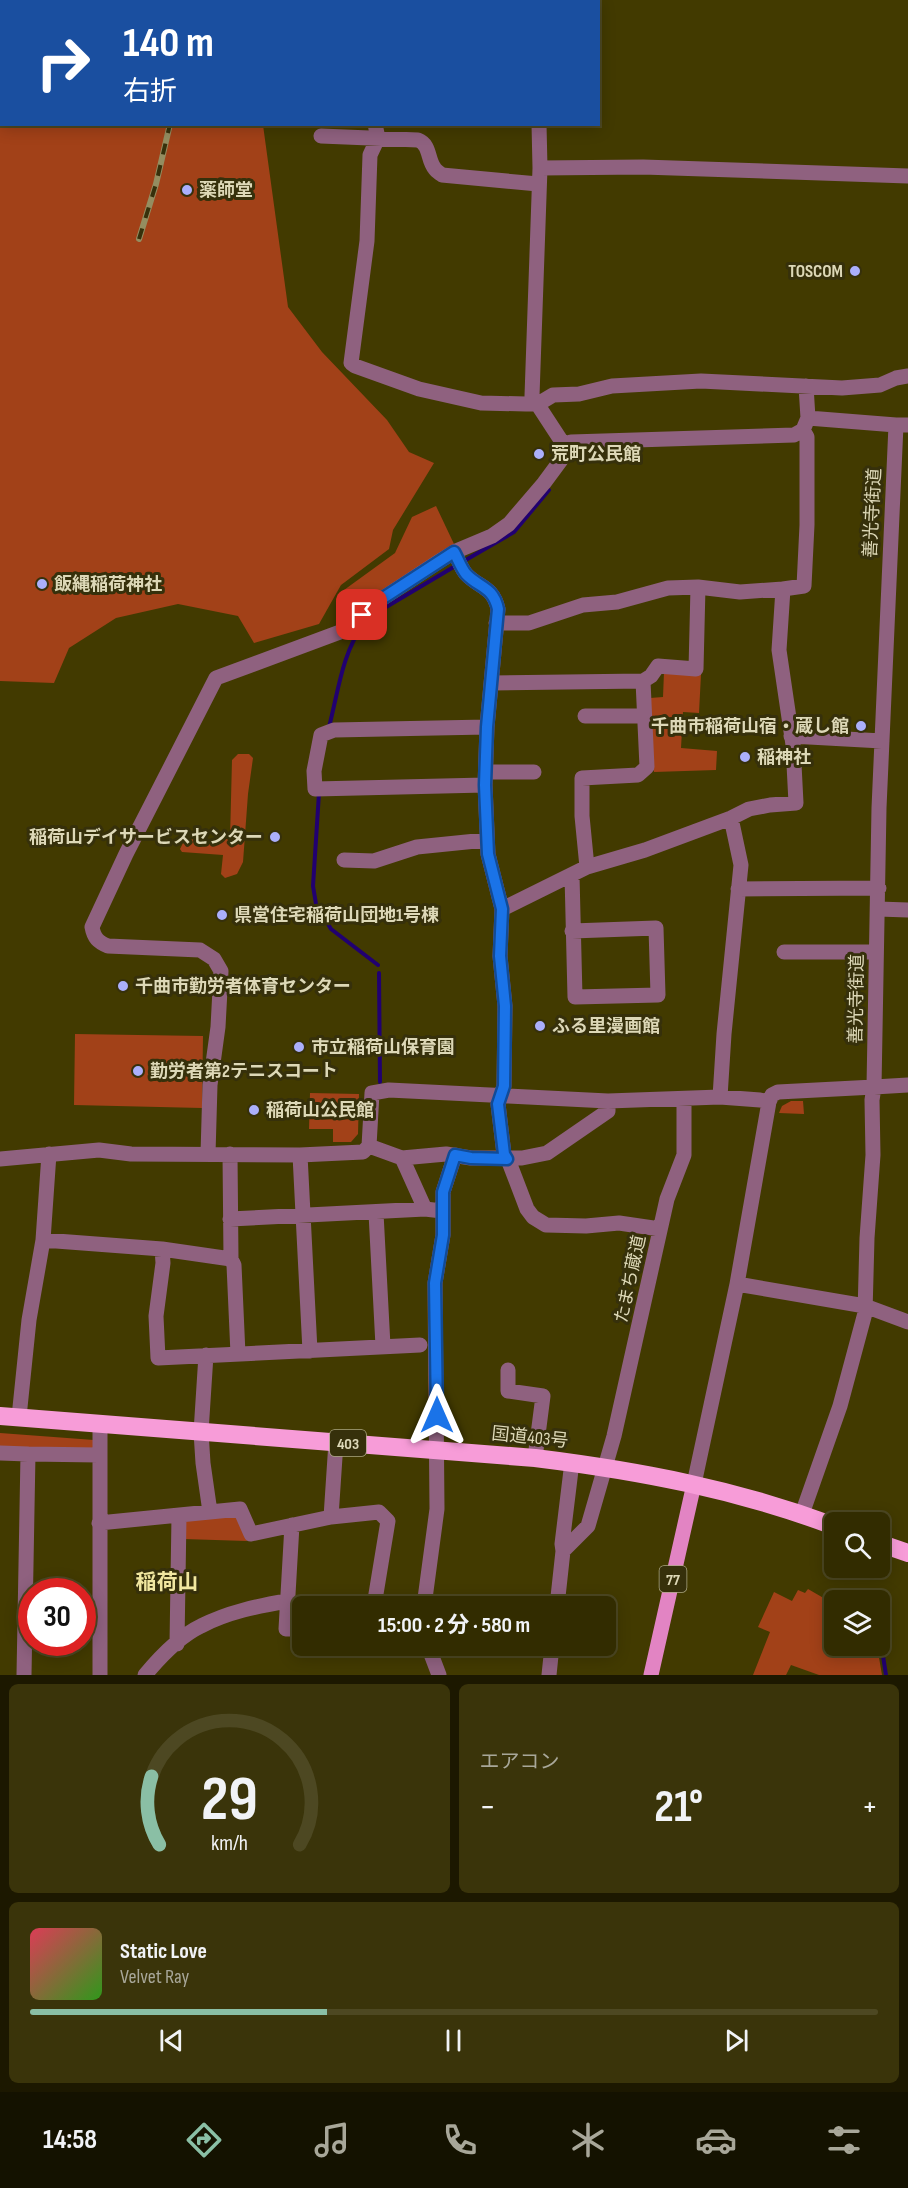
<!DOCTYPE html>
<html lang="ja">
<head>
<meta charset="utf-8">
<style>
	:root { --surface:#322c00; --page:#3a340a; --text:#f1f3f6; --muted:#a8a799; --line:#4d4822; --accent:#8abfa5 }
	body { margin:0; font-family:"Sofia Sans Condensed","Noto Sans JP",sans-serif; background:var(--page); color:var(--text); height:100vh; display:flex; flex-direction:column; font-size:22px; white-space:nowrap }
	* { box-sizing:border-box; margin:0 }
	p { font-size:20px; color:var(--muted) }
	.icon { flex:none; width:33px; height:33px; fill:none; stroke:currentColor; stroke-width:2; stroke-linecap:round; stroke-linejoin:round }
	.map { position:relative; height:1675px; overflow:hidden }
	.sheet { display:flex; flex-direction:column; gap:9px; padding:9px; background:#1c1800; flex:1 }
	.sheet>* { flex:none }
	.guide { position:absolute; left:0px; top:0px; width:600px; height:126px; box-shadow:0 3px 15px #0003,0 0 0 2px var(--line); background:#1a4fa0; color:#fff; overflow:hidden }
	.buttons { position:absolute; left:824px; top:1512px; display:grid; gap:12px }
	.buttons a { display:grid; place-items:center; width:66px; height:66px; border-radius:9px; background:var(--surface); box-shadow:0 3px 15px #0003,0 0 0 2px var(--line); font-size:30px }
	.speed { position:absolute; left:18px; top:1578px; display:flex; gap:12px; font-size:30px; font-weight:700; text-align:center }
	.speed>* { display:grid; place-content:center; width:78px; height:78px; border-radius:50%; background:var(--surface); box-shadow:0 3px 15px #0003,0 0 0 2px var(--line); line-height:1 }
	.speed .limit { border:9px solid #d22; background:#fff; color:#111 }
	.pin { position:absolute; display:grid; place-items:center; width:51px; height:51px; color:#fff; margin:-26px; border-radius:12px; box-shadow:0 3px 9px #0006 }
	.me { position:absolute; width:66px; margin:-33px; rotate:0deg; stroke-linejoin:round; filter:drop-shadow(0 0 4px #0008) }
	.turn { display:flex; align-items:center; gap:21px; height:126px; padding:0 24px; font-size:27px }
	.turn .icon { width:78px; height:78px; stroke-width:2.5 }
	.turn b { display:block; font-size:42px; line-height:51px }
	.big { font-size:45px; font-weight:700; line-height:1.1 }
	.sheet .widget { flex:1; display:flex; flex-direction:column; justify-content:center; gap:9px; min-width:0; padding:0 21px; border-radius:9px; background:var(--page) }
	.sheet .dial { align-items:center; gap:0 }
	.dial svg { height:156px; overflow:visible; fill:none; stroke:var(--line); stroke-width:7; stroke-linecap:round; text-anchor:middle }
	.dial text { fill:var(--text); stroke:none }
	.song { display:flex; align-items:center; gap:18px }
	.cover { width:72px; height:72px; border-radius:9px; background:linear-gradient(135deg,hsl(350 70% 55%),hsl(110 70% 35%)) }
	.played { height:6px; border-radius:3px; background:linear-gradient(90deg,var(--accent) 35%,var(--line) 35%) }
	.keys { display:flex; justify-content:space-around; direction:ltr }
	.heat { display:flex; justify-content:space-between; align-items:center; font-size:33px; direction:ltr }
	.sheet .tiles { flex:1; display:grid; gap:9px; grid-template-columns:1fr 1fr }
	.widget:last-child { grid-column:span 2 }
	.trip { position:absolute; left:292px; top:1596px; width:324px; height:60px; border-radius:9px; background:var(--surface); box-shadow:0 3px 15px #0003,0 0 0 2px var(--line); font-weight:700; line-height:60px; text-align:center }
	.dock { display:flex; height:96px; justify-content:space-around; align-items:center; background:#141200; color:var(--muted) }
	.dock .icon { width:42px; height:42px }
	.dock .selected { color:var(--accent) }
	.dock b { font-size:27px; color:var(--text) }
	.map>svg:first-child { display:block }
	.green { fill:#a24118 }
	.lines { fill:none; stroke-linecap:round; stroke-linejoin:round }
	.stream { stroke:#210070; stroke-width:4 }
	.minor { stroke:#8f617f; stroke-width:15 }
	.major { stroke:#e284c3; stroke-width:15 }
	.highway { stroke:#f79cd8; stroke-width:18 }
	.rail-casing { stroke:#948d60; stroke-width:6 }
	.rail { stroke:#36300b; stroke-width:4; stroke-dasharray:11; stroke-linecap:butt }
	.route-casing { stroke:#114b97; stroke-width:15 }
	.route { stroke:#1a73e8; stroke-width:10 }
	.poi-dot { fill:#abaffb; stroke:#36300b; stroke-width:2 }
	.labels { text-anchor:middle; stroke-width:6; stroke-linejoin:round; paint-order:stroke }
	.shield { fill:#36300b; stroke:#aba683; stroke-width:1.5 }
	.shield-label { font-size:16px; font-weight:bold; fill:#ddd8b7 }
	.poi-label { font-size:18px; font-weight:bold; fill:#ddd8b7; stroke:#36300b; text-anchor:start }
	.street-label { font-size:18px; fill:#ddd8b7; stroke:#36300b }
	.quarter-label { font-size:21px; font-weight:bold; fill:#f1e7a0; stroke:#36300b }
</style>
</head>
<body>
<div class="map">
<svg width="908" height="1675" viewBox="0 0 908 1675">
	<rect width="100%" height="100%" fill="#423a00"/>
	<path class="green" d="M0 0H245L2 2V124L263 125 288 307 322 352 387 420 409 452 434 463 393 530 389 549 341 585 319 624 254 643 238 616 178 604 116 618 69 648 54 683 0 681Z
		M436 506 454 544 356 614 344 590 395 553 412 517Z
		M664 672 701 674 699 713 683 712 681 748 717 751 716 770 654 772 650 698 663 697Z
		M238 754H249L253 758 248 794 243 862 237 874 225 878 221 874 223 855 182 852 180 849 183 843 193 839H230L232 760Z
		M75 1034 203 1036 202 1108 74 1105Z
		M310 1093 359 1094 358 1134 351 1142H333V1129H309Z
		M791 1101H803L804 1114 779 1113 782 1106Z
		M0 1433 94 1440V1448H0Z
		M233 1516 240 1520 247 1541 183 1539 186 1520Z
		M808 1589 827 1600 831 1594 844 1600H834V1646H877L882 1675H819L791 1665 786 1675H753L770 1632 758 1627 774 1592 792 1601 798 1590 805 1593Z"/>
	<g class="lines">
		<path class="stream" d="M464 561 514 532 549 490
			M376 613 457 565
			M329 727C338 693 342 652 364 624
			M319 793 313 886 316 904 331 929 378 965
			M379 973 380 1082
			M879 1630 886 1675"/>
		<path class="minor" d="M331 2 332 0
			M540 2 541 0
			M375 124 378 138 370 155 367 241 351 363 355 366 419 389 481 403 526 404H538L553 395 579 394 612 386 701 381 842 388 880 385 896 378 908 376
			M321 136 418 140C431 145 427 160 435 169 437 172 440 173 442 175L538 184
			M540 168 643 167 908 176
			M806 386 808 418
			M564 445 571 442 794 435 803 430 808 418 896 425
			M454 552C458 559 461 568 466 574 479 588 493 586 498 609L487 727 485 785 488 854 502 909 500 956 505 1006 504 1086 498 1104 504 1154 509 1162 527 1209 533 1217 546 1225 586 1226 619 1223 660 1229
			M496 623H529L583 605 617 602 668 588 698 587 740 592 783 589
			M491 683 643 681
			M585 716H644
			M791 736 882 741
			M486 772H534
			M485 785 315 789 314 771 321 735 334 730 487 727
			M344 860 374 861 417 847 486 840
			M587 867 582 816V778L638 775 647 767 643 681 651 676 658 666 696 669 698 587
			M572 875 575 997 658 995 656 928 572 931
			M738 889 879 888
			M502 909 587 867 645 850 731 818 749 809 770 805 796 803 793 745 779 650 783 589 804 586 807 525V437L803 430
			M878 909 908 910
			M784 952H876
			M720 1097 724 1034 741 865 731 818
			M369 1146 402 1158 446 1154 471 1158H522L547 1153 608 1111V1101
			M208 1154 210 1085 218 1027 221 971 214 959 200 950 108 946C98 942 94 938 92 927L126 854 216 678 340 632 353 625 377 602 438 562 454 552 492 536 509 524 544 483 561 460 564 445 532 396 540 168 539 124
			M230 1154 231 1259 234 1265 238 1354
			M300 1155 310 1351
			M402 1158 425 1209
			M0 1159 99 1150 131 1154 300 1155 363 1152 369 1146 372 1093 389 1090 608 1101 720 1097 760 1100 769 1102
			M376 1213 383 1346
			M230 1219 425 1209 442 1211
			M43 1240 162 1249
			M231 1259 162 1249 163 1263 156 1316 158 1358 420 1345
			M737 1284 865 1306 908 1322
			M206 1355 201 1432 203 1463 210 1512
			M508 1370V1391L543 1396 535 1458
			M19 1417 29 1320 43 1240 49 1154
			M0 1453 28 1454
			M694 1484 737 1284 769 1102 772 1095 778 1092 874 1087 879 808 896 425H908
			M802 1514 840 1406 865 1313 867 1238 873 1155 872 1100 874 1087 908 1085
			M331 1517 336 1442
			M99 1523 240 1509 251 1534 331 1517 379 1512 388 1521 374 1606
			M292 1525 286 1629H303
			M563 1551 562 1544 572 1462
			M424 1606 437 1509 435 1283 443 1235V1192L455 1155
			M557 1606 563 1551 588 1526 614 1436 667 1199 684 1155V1099
			M177 1644 179 1516
			M428 1646 439 1675
			M24 1675 28 1454 99 1455
			M100 1675V1423
			M145 1675C160 1657 180 1636 201 1626 228 1612 258 1606 287 1601
			M549 1675 552 1646"/>
		<path class="major" d="M651 1675 694 1484"/>
		<path class="highway" d="M0 1416 535 1458C640 1471 735 1489 834 1526
			M879 1543 908 1553"/>
		<defs>
			<path id="rail" d="M192 2V0
				M139 239 156 184 170 124"/>
		</defs>
		<use href="#rail" class="rail-casing"/>
		<use href="#rail" class="rail"/>
	</g>
	<g class="lines">
		<defs>
			<path id="route" d="M362 615 377 602 454 552C458 559 461 568 466 574 479 588 493 586 498 609L487 727 485 785 488 854 502 909 500 956 505 1006 504 1086 498 1104 504 1154 507 1159 471 1158 455 1155 443 1192V1235L435 1283 437 1415"/>
		</defs>
		<use href="#route" class="route-casing"/>
		<use href="#route" class="route"/>
	</g>
	<g class="poi-dot">
		<circle cx="187" cy="190" r="6"/>
		<circle cx="855" cy="271" r="6"/>
		<circle cx="539" cy="454" r="6"/>
		<circle cx="42" cy="584" r="6"/>
		<circle cx="861" cy="726" r="6"/>
		<circle cx="745" cy="757" r="6"/>
		<circle cx="275" cy="837" r="6"/>
		<circle cx="222" cy="915" r="6"/>
		<circle cx="123" cy="986" r="6"/>
		<circle cx="540" cy="1026" r="6"/>
		<circle cx="299" cy="1047" r="6"/>
		<circle cx="138" cy="1071" r="6"/>
		<circle cx="254" cy="1110" r="6"/>
	</g>
	<g class="labels">
		<g class="shield">
			<rect x="330" y="1430" width="36" height="26" rx="4.5"/>
			<rect x="659.5" y="1566" width="27" height="26" rx="4.5"/>
		</g>
		<g class="shield-label">
			<text x="348" y="1449">403</text>
			<text x="673" y="1585">77</text>
		</g>
		<g class="poi-label">
			<text x="199" y="196">薬師堂</text>
			<text x="843" y="277" text-anchor="end">TOSCOM</text>
			<text x="551" y="460">荒町公民館</text>
			<text x="54" y="590">飯縄稲荷神社</text>
			<text x="849" y="732" text-anchor="end">千曲市稲荷山宿・蔵し館</text>
			<text x="757" y="763">稲神社</text>
			<text x="263" y="843" text-anchor="end">稲荷山デイサービスセンター</text>
			<text x="234" y="921">県営住宅稲荷山団地1号棟</text>
			<text x="135" y="992">千曲市勤労者体育センター</text>
			<text x="552" y="1032">ふる里漫画館</text>
			<text x="311" y="1053">市立稲荷山保育園</text>
			<text x="150" y="1077">勤労者第2テニスコート</text>
			<text x="266" y="1116">稲荷山公民館</text>
		</g>
		<g class="street-label">
			<text transform="translate(872 513) rotate(-87)" y="6">善光寺街道</text>
			<text transform="translate(856 999) rotate(-89)" y="6">善光寺街道</text>
			<text transform="translate(630 1279) rotate(-78)" y="6">たまち蔵道</text>
			<text transform="translate(530 1437) rotate(6)" y="6">国道403号</text>
		</g>
		<g class="quarter-label">
			<text x="167" y="1589">稲荷山</text>
		</g>
	</g>
</svg>
<div class="buttons">
<a><svg class="icon" aria-label="search" viewBox="0 0 24 24"><circle cx="10" cy="10" r="6"/><path d="M15 15l6 6"/></svg></a>
<a><svg class="icon" aria-label="layers" viewBox="0 0 24 24"><path d="M12 4l9 5-9 5-9-5zM3 14l9 5 9-5"/></svg></a>
</div>
<div class="speed"><div class="limit">30</div></div>
<div class="pin" style="left:362px;top:615px;background:#d93025"><svg class="icon" aria-label="arrive" viewBox="0 0 24 24"><path d="M6 21V4h12l-3 4 3 4H6"/></svg></div>
<svg class="me" style="left:437px;top:1415px" viewBox="-20 -20 40 40"><path d="M0-17L14 15 0 8-14 15z" fill="#1a73e8" stroke="#fff" stroke-width="4"/></svg>
<div class="trip">15:00 · 2 分 · 580 m</div>
<div class="guide">
<div class="turn"><svg class="icon" aria-label="right" viewBox="0 0 24 24"><path d="M7 20v-9h11M14 6l5 5-5 5"/></svg><div><b>140 m</b>右折</div></div>
</div>
</div>
<section class="sheet">
<div class="tiles">
<div class="widget dial"><svg viewBox="0 0 100 80">
<path d="M14 69A42 42 0 1 1 86 69"/>
<path d="M14 69A42 42 0 0 1 10 34" stroke="#8abfa5"/>
<text x="50" y="56" font-size="32" font-weight="700">29</text>
<text x="50" y="72" font-size="11">km/h</text>
</svg></div>
<div class="widget"><p>エアコン</p>
<div class="heat"><a>−</a><b class="big">21°</b><a>+</a></div>
</div>
<div class="widget">
<div class="song"><i class="cover"></i><div><b>Static Love</b><p>Velvet Ray</p></div></div>
<div class="played"></div>
<div class="keys"><svg class="icon" aria-label="previous" viewBox="0 0 24 24"><path d="M18 5L8 12l10 7zM5 5v14"/></svg><svg class="icon" aria-label="pause" viewBox="0 0 24 24"><path d="M8 5v14M16 5v14"/></svg><svg class="icon" aria-label="next" viewBox="0 0 24 24"><path d="M6 5l10 7-10 7zM19 5v14"/></svg></div>
</div>
</div>
</section>
<nav class="dock">
<b>14:58</b>
<svg class="icon selected" aria-label="directions" viewBox="0 0 24 24"><path d="M12 3l9 9-9 9-9-9zM9 14v-3h6M13 9l2 2-2 2"/></svg>
<svg class="icon" aria-label="music" viewBox="0 0 24 24"><path d="M9 18V5l10-2v13"/><circle cx="6" cy="18" r="3"/><circle cx="16" cy="16" r="3"/></svg>
<svg class="icon" aria-label="phone" viewBox="0 0 24 24"><path d="M5 4h4l2 5-3 2q2 4 5 5l2-3 5 2v4C11 20 4 13 5 4z"/></svg>
<svg class="icon" aria-label="climate" viewBox="0 0 24 24"><path d="M12 3v18M4 7l16 10M4 17L20 7"/></svg>
<svg class="icon" aria-label="car" viewBox="0 0 24 24"><path d="M5 17H2v-5l4-1 3-4h7l3 4 3 1v5h-3M9 17h6M6 11h13"/><circle cx="7" cy="17" r="2"/><circle cx="17" cy="17" r="2"/></svg>
<svg class="icon" aria-label="filters" viewBox="0 0 24 24"><path d="M4 7h16M4 17h16"/><circle cx="9" cy="7" r="2"/><circle cx="15" cy="17" r="2"/></svg>
</nav>
</body>
</html>
